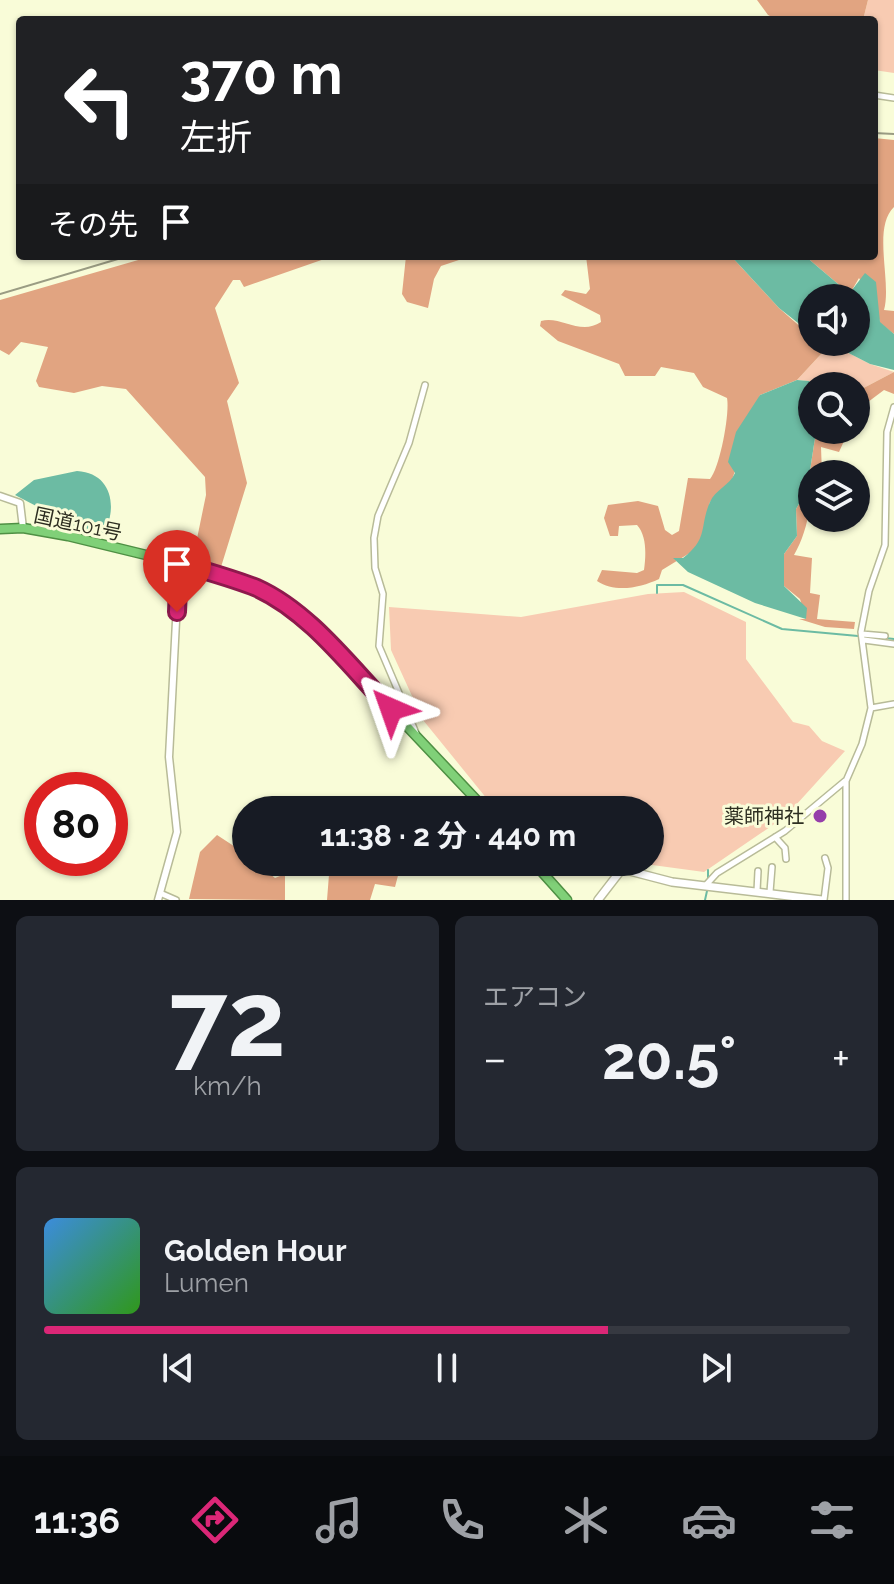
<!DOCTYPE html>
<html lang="ja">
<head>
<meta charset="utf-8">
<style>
	:root { --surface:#171b24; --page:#242831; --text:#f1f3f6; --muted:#9ea1a6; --line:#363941; --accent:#db2777 }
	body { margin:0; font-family:Raleway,"Noto Sans JP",sans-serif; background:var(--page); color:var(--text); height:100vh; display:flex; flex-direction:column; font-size:30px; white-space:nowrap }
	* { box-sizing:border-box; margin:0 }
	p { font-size:26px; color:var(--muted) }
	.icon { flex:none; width:44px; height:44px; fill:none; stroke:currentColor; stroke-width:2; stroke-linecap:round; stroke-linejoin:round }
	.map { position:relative; height:900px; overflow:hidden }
	.details { display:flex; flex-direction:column; gap:16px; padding:16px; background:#0d0f14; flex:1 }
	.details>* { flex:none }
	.banner { position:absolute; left:16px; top:16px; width:862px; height:244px; border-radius:8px; box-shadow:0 2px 6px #0004; background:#202124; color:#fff; overflow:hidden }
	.buttons { position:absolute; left:798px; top:284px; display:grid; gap:16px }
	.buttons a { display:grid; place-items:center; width:72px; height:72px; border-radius:50%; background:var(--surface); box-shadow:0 2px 6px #0004; font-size:40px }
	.speed { position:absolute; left:24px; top:772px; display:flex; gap:16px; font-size:40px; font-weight:700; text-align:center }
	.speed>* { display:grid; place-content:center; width:104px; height:104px; border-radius:50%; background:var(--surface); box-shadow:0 2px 6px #0004; line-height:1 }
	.speed .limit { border:12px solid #d22; background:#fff; color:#111 }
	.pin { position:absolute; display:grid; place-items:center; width:68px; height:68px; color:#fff; margin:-82px -34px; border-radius:50% 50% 50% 0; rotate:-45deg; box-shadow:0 0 8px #0007 }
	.pin .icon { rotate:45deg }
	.me { position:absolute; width:88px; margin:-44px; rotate:317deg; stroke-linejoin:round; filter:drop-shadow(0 0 6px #0008) }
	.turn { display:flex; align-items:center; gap:28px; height:168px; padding:0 32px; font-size:36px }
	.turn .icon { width:104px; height:104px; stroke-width:2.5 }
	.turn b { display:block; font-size:56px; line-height:68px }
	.then { display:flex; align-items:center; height:76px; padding:0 32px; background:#0003; gap:16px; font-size:30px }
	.big { font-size:60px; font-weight:700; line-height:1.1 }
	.details .widget { flex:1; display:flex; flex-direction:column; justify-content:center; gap:12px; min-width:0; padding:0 28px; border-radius:12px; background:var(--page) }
	.details .dial { align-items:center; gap:0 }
	.dial b { font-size:104px; line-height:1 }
	.song { display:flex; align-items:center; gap:24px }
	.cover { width:96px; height:96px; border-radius:12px; background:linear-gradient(135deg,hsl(210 70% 55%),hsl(110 70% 35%)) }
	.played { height:8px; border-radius:4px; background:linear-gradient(90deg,var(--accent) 70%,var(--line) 70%) }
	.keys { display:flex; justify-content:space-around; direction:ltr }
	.heat { display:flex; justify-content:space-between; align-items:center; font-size:44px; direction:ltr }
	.details .tiles { flex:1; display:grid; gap:16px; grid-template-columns:1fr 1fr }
	.widget:last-child { grid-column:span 2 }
	.trip { position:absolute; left:232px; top:796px; width:432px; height:80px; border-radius:40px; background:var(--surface); box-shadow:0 2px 6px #0004; font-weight:700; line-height:80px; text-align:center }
	.dock { display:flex; height:128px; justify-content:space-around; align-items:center; background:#090b0e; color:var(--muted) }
	.dock .icon { width:56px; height:56px }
	.dock .selected { color:var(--accent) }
	.dock b { font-size:36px; color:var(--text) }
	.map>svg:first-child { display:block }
	.green { fill:#f8cbb2 }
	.forest { fill:#e1a481 }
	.water { fill:#6cbba3 }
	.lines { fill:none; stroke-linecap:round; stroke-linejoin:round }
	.stream { stroke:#6cbba3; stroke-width:2 }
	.minor-casing { stroke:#b8bb98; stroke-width:8 }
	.tertiary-casing { stroke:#b8bb98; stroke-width:9 }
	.secondary-casing { stroke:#b8bb98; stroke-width:10 }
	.trunk-casing { stroke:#4f9044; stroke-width:11 }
	.minor { stroke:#fff; stroke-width:5 }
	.tertiary { stroke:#fff; stroke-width:6 }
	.secondary { stroke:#fff; stroke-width:7 }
	.trunk { stroke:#80d078; stroke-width:8 }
	.rail { stroke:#9a9c83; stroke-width:2 }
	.route-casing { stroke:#8e194d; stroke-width:20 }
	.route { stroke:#db2777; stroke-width:14 }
	.poi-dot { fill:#963eaa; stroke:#f9fcd8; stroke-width:3 }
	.labels { text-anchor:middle; stroke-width:6; stroke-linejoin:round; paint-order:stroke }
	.street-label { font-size:20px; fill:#2d2e21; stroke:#f9fcd8 }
	.poi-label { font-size:20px; fill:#2d2e21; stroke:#f9fcd8; text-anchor:end }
</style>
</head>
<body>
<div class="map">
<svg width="894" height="900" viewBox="0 0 894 900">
	<rect width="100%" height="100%" fill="#f9fcd8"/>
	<path class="green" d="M868 0H894V73L874 70V20H863Z
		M819 342H827L870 364 894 372 856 392V386H814L809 381 797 380 822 353Z
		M684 592 746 622V659L793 722 809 726 822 741 845 751 786 816 704 872 630 862H650V810H496L423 720 391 650 389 607 521 617 648 594Z"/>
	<path class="forest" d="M757 0H868L863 20H778L768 15Z
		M874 138 894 140V207C872 228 892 282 884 310L894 311V334L880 323 877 310 859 278 852 290 844 289 805 256H874Z
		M152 256H333L244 287 240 280H233L215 308 239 383 227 401 247 483 221 567 193 558 206 495 205 477 126 389 102 386 74 393 39 387 36 381 48 347 21 342 9 355 0 350V300Z
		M406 256H465V258L441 266 434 279 428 308 407 302 402 294Z
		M586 256H731L779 308 812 337V342H819L822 353 797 380 760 395 732 480 710 502 701 540 693 551 662 570 659 579C640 588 615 593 597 581L602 570 637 573 644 570C646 555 647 536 637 525L619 526 618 536H610L604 518 608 505 638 501 658 506 665 530 672 535 679 531 688 478 710 479C720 467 730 413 727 398L703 387 694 373 661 367 655 376H625L619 364 558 341 540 326 541 321C560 315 580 336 601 322L600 315 561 295 565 290 586 294 590 289Z
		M894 372V394L884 390 856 411V392Z
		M833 430H849L839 452 821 447 822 474H812C812 501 808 531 794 555L812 558 810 593 820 595 817 619 855 622 854 629 825 627 799 619H806L800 599 784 586V554L797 536 796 509 807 490 815 438 827 437Z
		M217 835 246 854V862H255L275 878 285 874V900L189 899 200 852Z
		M330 862 401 864 395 887 375 884 370 900H327Z"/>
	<path class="water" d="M731 256H805L844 289 852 290 865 273 876 282 880 322 894 334V370L870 364 827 342H856V298H812V334L779 308Z
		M797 380 809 381 814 386 812 430H833L827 437 815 438 807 490 796 509 797 536 784 554V586L807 608 806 619 755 603 688 572 673 558H683C709 538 699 527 710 502 715 490 730 485 735 473L728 462 736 432 760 395Z
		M77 471C113 473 118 509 103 535L88 533 15 495 34 480Z"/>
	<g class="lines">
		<path class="stream" d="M657 593V585H683L782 629 858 636
			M885 638 894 639
			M708 870V878
			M705 900 707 891"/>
		<defs>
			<path id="minor" d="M874 95 894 98
				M862 634 885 636
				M864 640 894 644
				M871 708 894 704
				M416 733 379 646 383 594 375 568 374 538 378 516 409 443 425 385
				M775 837 785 848 786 859
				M705 886 717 873 785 831 845 781
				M757 891 758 871
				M770 892 772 867
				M160 893 176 900
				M824 900 828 868 825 858
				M846 900V781L862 744 871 708 861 632 869 591 885 545 887 432 894 407"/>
			<path id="tertiary" d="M0 496 20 503 23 528
				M158 900 177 832 169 757 179 563"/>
			<path id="secondary" d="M598 900 622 869 672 882 822 900"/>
			<path id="trunk" d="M0 529 23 528 68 536 179 563 267 594 331 646 486 810
				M533 862 567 900"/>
		</defs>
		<use href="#minor" class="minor-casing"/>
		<use href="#tertiary" class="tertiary-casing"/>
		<use href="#secondary" class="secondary-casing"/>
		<use href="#trunk" class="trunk-casing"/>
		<use href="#minor" class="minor"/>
		<use href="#tertiary" class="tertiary"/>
		<use href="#secondary" class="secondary"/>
		<use href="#trunk" class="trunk"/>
		<path class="rail" d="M874 133 894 134
			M0 294 128 256"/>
	</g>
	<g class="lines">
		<defs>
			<path id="route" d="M177 612 179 563C205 571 232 578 257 588 310 612 351 668 391 709"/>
		</defs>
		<use href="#route" class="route-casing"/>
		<use href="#route" class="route"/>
	</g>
	<circle class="poi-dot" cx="820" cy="816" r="8"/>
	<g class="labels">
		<g class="street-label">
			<text transform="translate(78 524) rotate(12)" y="7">国道101号</text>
		</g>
		<g class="poi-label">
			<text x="804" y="823">薬師神社</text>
		</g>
	</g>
</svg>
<div class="buttons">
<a><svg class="icon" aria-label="sound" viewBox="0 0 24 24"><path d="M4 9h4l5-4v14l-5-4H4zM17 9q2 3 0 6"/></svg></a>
<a><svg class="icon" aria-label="search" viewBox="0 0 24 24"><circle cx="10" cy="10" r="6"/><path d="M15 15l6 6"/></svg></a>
<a><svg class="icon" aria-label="layers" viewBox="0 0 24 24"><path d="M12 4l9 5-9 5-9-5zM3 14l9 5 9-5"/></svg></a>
</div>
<div class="speed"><div class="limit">80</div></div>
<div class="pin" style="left:177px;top:612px;background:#d93025"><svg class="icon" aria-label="arrive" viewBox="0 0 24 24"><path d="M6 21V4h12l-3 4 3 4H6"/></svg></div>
<svg class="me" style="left:391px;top:709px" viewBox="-20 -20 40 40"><path d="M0-17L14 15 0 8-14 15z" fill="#db2777" stroke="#fff" stroke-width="4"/></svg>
<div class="trip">11:38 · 2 分 · 440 m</div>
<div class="banner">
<div class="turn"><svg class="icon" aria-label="left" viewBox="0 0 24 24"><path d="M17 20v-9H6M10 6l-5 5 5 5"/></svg><div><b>370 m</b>左折</div></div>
<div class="then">その先<svg class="icon" aria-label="arrive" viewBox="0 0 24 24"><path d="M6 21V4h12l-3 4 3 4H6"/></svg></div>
</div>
</div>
<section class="details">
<div class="tiles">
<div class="widget dial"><b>72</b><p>km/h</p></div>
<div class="widget"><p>エアコン</p>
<div class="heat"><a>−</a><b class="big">20.5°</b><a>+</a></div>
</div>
<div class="widget">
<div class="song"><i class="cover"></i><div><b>Golden Hour</b><p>Lumen</p></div></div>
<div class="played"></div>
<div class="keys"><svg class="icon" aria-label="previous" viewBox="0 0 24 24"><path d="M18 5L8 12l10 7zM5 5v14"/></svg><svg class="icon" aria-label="pause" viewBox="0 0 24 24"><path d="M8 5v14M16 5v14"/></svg><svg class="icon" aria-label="next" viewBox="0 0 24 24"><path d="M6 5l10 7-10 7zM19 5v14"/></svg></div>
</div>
</div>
</section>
<nav class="dock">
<b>11:36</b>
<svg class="icon selected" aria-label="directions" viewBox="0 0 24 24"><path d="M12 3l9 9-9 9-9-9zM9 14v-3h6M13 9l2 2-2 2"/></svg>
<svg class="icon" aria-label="music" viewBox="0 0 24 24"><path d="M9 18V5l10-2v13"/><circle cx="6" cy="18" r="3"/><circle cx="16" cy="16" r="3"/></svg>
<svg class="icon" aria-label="phone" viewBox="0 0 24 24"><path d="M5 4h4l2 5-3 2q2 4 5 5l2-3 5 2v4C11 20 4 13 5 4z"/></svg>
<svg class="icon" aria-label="climate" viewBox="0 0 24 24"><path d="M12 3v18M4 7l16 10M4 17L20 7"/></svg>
<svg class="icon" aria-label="car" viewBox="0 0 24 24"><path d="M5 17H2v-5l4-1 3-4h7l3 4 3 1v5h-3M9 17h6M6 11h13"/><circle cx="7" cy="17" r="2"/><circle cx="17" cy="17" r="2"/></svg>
<svg class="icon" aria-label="filters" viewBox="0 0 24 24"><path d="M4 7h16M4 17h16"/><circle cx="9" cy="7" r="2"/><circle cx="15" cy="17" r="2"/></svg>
</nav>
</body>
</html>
